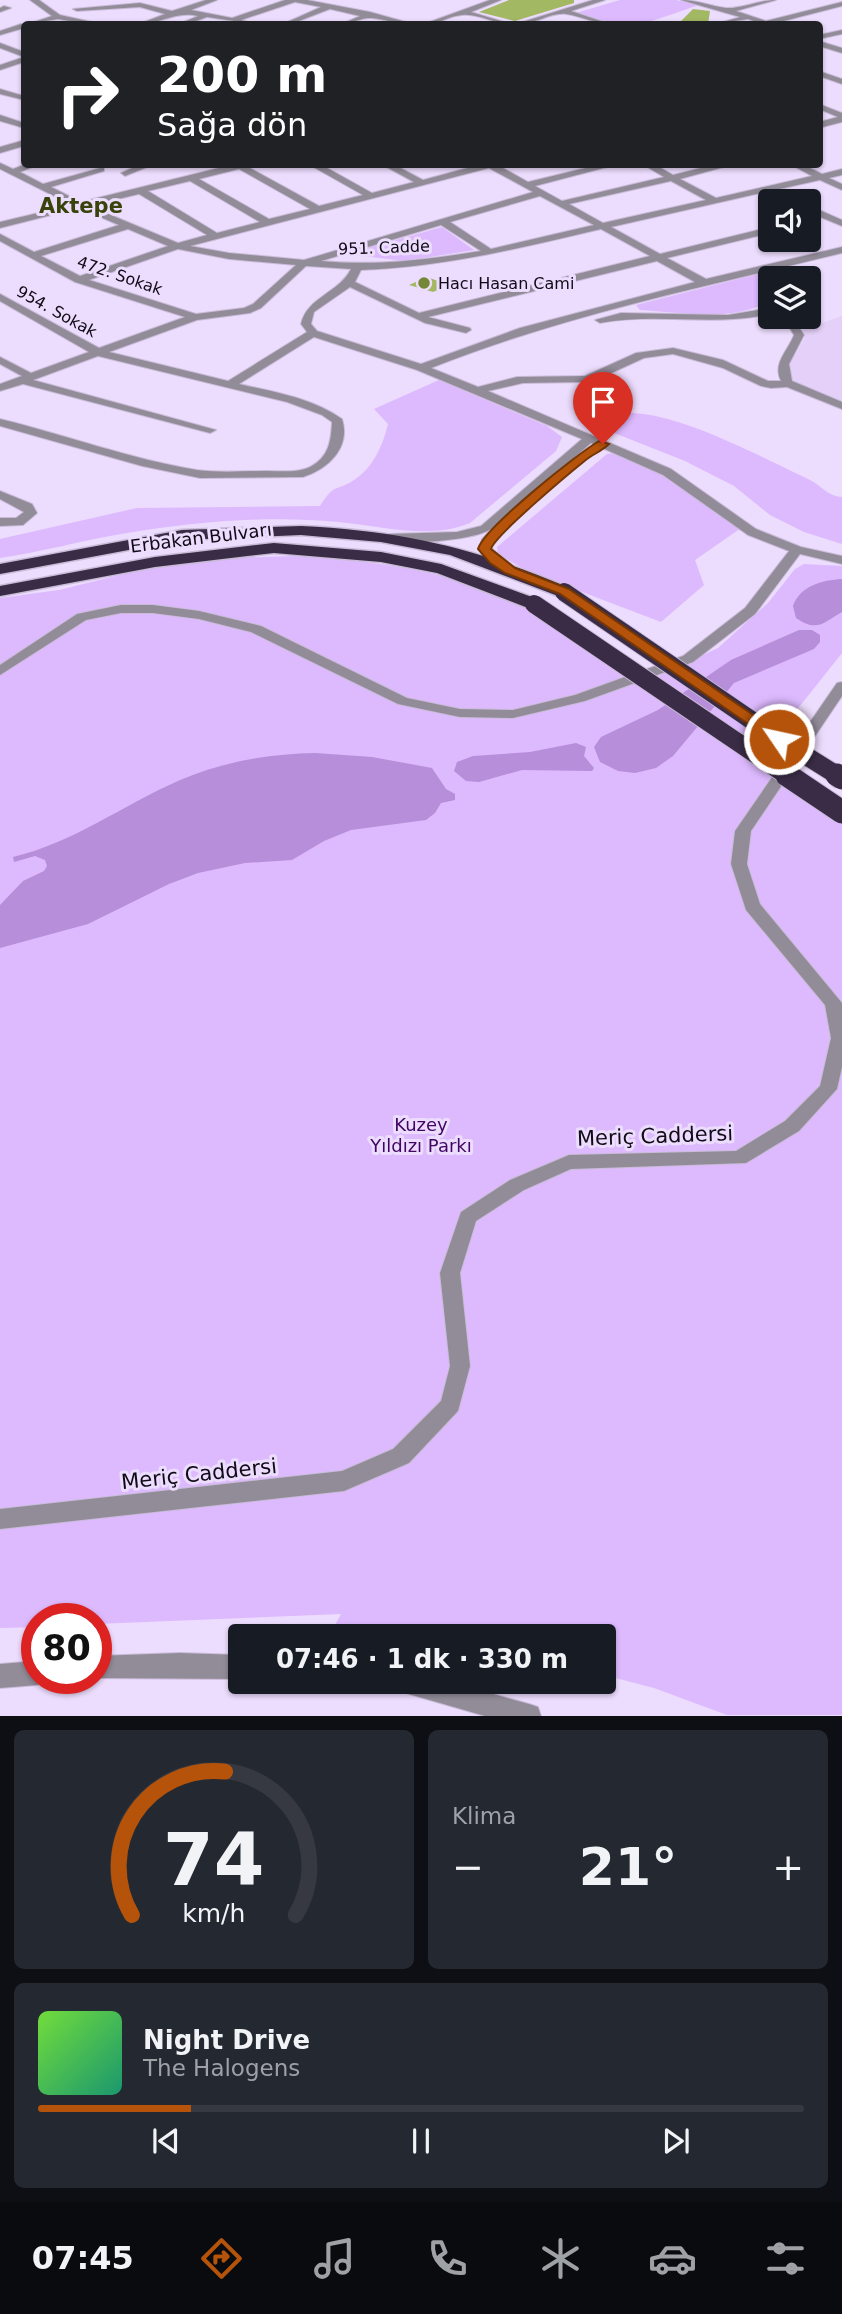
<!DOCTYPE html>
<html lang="tr">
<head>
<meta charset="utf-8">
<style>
	:root { --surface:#171b24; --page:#242831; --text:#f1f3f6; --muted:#9ea1a6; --line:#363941; --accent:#b45309 }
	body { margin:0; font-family:"DejaVu Sans",sans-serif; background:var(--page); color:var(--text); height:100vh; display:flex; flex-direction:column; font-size:26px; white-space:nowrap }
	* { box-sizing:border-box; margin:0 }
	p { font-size:23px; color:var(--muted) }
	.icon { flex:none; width:38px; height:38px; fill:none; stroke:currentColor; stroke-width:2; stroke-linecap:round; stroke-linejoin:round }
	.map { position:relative; height:1716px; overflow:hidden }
	.panel { display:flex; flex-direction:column; gap:14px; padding:14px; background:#0d0f14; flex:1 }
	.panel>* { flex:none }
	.banner { position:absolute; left:21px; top:21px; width:802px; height:147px; border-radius:7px; box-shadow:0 2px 5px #0004; background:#202124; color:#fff; overflow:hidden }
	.buttons { position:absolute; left:758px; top:189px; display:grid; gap:14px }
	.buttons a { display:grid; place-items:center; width:63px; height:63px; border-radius:7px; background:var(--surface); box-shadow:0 2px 5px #0004; font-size:35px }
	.speed { position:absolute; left:21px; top:1603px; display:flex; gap:14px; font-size:35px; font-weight:700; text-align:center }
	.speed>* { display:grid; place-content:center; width:91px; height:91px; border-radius:50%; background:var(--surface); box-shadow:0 2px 5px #0004; line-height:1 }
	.speed .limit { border:10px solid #d22; background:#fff; color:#111 }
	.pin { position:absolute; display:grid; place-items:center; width:60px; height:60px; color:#fff; margin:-72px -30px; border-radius:50% 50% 50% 0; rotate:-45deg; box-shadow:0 0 7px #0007 }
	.pin .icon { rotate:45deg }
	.me { position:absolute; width:77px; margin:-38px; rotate:304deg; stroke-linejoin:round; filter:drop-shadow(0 0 5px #0008) }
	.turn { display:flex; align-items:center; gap:24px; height:147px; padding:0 21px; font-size:32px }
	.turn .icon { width:91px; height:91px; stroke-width:2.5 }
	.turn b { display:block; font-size:49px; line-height:60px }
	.big { font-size:52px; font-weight:700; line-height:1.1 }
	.panel .widget { flex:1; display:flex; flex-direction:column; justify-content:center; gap:10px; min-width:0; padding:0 24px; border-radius:10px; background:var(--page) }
	.panel .dial { align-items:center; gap:0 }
	.dial svg { height:182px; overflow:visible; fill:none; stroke:var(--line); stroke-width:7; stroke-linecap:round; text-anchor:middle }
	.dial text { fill:var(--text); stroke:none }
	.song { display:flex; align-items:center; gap:21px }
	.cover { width:84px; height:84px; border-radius:10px; background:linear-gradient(135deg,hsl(100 70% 55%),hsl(160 70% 35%)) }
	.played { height:7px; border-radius:4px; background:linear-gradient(90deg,var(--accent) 20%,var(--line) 20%) }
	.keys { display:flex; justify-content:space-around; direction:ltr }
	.heat { display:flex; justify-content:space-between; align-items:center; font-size:38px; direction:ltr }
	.panel .tiles { flex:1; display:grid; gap:14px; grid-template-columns:1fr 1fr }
	.widget:last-child { grid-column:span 2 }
	.trip { position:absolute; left:228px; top:1624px; width:388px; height:70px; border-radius:7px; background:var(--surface); box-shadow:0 2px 5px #0004; font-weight:700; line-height:70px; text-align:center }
	.tab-bar { display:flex; height:112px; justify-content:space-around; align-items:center; background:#090b0e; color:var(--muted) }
	.tab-bar .icon { width:49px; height:49px }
	.tab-bar .selected { color:var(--accent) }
	.tab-bar b { font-size:32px; color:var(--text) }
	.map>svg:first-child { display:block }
	.built { fill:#e4d0f8 }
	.green { fill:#ddb9fe }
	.water { fill:#b68ed9 }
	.building { fill:#a3b862 }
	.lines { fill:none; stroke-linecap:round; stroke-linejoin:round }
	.minor-casing { stroke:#c9bbd8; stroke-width:2 }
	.highway-casing { stroke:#c9bbd8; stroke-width:3 }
	.minor { fill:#928c99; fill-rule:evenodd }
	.highway { fill:#3a2c46; fill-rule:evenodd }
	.highway-bridge-far1-casing { stroke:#c9bbd8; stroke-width:20; stroke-linecap:butt }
	.highway-bridge-casing { stroke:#c9bbd8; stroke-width:25; stroke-linecap:butt }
	.highway-bridge-far1 { stroke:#3a2c46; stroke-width:18 }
	.highway-bridge { stroke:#3a2c46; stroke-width:23 }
	.route { fill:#b45309; stroke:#753606; stroke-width:2 }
	.poi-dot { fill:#758838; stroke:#ecdcfd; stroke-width:2.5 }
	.labels { text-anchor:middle; stroke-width:6; stroke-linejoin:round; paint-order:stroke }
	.far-street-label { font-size:16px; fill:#100b16; stroke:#ecdcfd }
	.far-poi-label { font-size:16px; fill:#100b16; stroke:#ecdcfd; text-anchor:start }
	.street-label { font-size:18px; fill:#100b16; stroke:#ecdcfd }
	.park-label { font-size:18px; fill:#410663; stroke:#ecdcfd }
	.far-district-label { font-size:21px; font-weight:bold; fill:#384309; stroke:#ecdcfd }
	.near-street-label { font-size:21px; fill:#100b16; stroke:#ecdcfd }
</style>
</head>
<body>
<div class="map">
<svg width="842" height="1716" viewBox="0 0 842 1716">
	<rect width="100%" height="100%" fill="#ecdcfd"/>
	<path class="built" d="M842 316V405L787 377 788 367 805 338 802 330Z"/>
	<path class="green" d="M620 0H676L698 5C642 25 635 31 576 13Z
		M442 227 474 250 405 261 346 254Z
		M774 270 779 278H770V301C731 323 682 312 640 310L636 305Z
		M439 380 547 426 562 437 556 451 470 523C430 540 381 526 339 522 266 515 192 522 121 534 80 541 41 552 0 558V539L137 508 320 506C336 481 335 493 354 480 373 468 383 445 388 424L374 409Z
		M632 413C684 415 761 457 810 480 822 486 827 496 842 497V544L804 532 770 515 734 486 685 461 594 425Z
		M615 453 665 471 741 528 695 560 704 585 661 622 527 571 498 554 497 547 607 454Z
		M295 556C376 560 468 573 540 614 575 634 609 660 643 683L718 648 768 603 795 569 804 564 842 566V653L788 721 763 766 842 818V1715H727L654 1688 604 1675V1636H329L341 1614 96 1624V1619H37V1627L0 1628V598L59 590 152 567 225 558Z"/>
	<path class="water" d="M842 579V612C824 622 818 633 796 618L793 606C800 586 822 580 842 579Z
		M799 630H812L820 635V642L814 649 734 683 673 756 656 768 635 773 618 771 600 762 594 747 601 737 658 710 731 660Z
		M576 743 586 747 584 756 594 768 592 771 522 770 479 782 466 781 454 771 457 762 473 756 530 752Z
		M315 753 372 757 432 768 446 789 455 794V800L441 803 435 813 426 820 351 830 324 841 292 860 245 863 198 873 169 884 88 924 0 948V905L23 881 44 871 47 866 45 860 35 856 14 862 13 857C73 843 123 805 178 781 221 762 268 754 315 753Z"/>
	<path class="building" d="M509 0H574V3L515 21 479 12Z
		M693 9 710 11 708 24H678Z
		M427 277 449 285 433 292 409 285Z"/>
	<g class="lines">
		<defs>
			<path id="minor" d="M30 0H39L60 15 101 24H87L58 19 28 24 52 16Z
				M206 0H217L191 10 232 18 285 0H307L370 12 413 24C398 25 385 19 371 18 361 17 352 24 342 24L360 16 330 9 291 24H283L321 7 295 2 241 20 255 24 207 17 188 24H179L198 16C174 11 162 24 139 24L165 14 140 7 77 11 73 9 140 3 172 11Z
				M490 0H501L471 12 511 24C495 24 477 13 462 15 448 16 438 25 424 24Z
				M593 0H605L571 11 610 24C595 24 581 16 566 14 550 12 533 26 516 24Z
				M681 0C697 0 710 6 726 8 741 9 759 0 776 0L736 11 766 21 842 2V6L772 24H762L748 19 716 24 740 17Z
				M4 6 11 8 0 12V8Z
				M21 24H27L24 28 0 35V31Z
				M842 30V34L819 39V35Z
				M819 41 842 48V53L819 46Z
				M0 43 24 52V57L0 48Z
				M21 58H24V62L0 70V65Z
				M819 71 842 79V84L819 76Z
				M0 89 24 96V100L0 94Z
				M819 104 842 113V122L819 128V122L838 117 819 109Z
				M0 115 24 123V128L0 121Z
				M21 141H24V146L0 153V147Z
				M0 163 13 169 26 164H40L20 172 43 184 104 167V171L51 187 81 202 235 164H252L248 167 319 206 363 195 308 164H320L372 193 414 182 381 164H393L423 180 482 164H496L528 182 602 164H619L535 186 562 201 664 177 642 164H654L673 175 717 164H735L680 179 716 198 812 176 790 164H802L822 174 842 169V175L829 178 842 184V190L820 180 775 190 797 201H786L765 192 611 227 660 254 770 227V233L667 258 706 279 842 247V253C703 287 564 315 431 368L478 387 517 377 585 376 636 353 673 348 723 360 768 381H781C772 363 788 351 794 335L789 327 775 317C790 316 796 322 804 335L789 364 792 381 842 402V409L787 387 771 388 761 386 723 368 673 354 644 358 607 375 585 382 523 383 488 391 671 469 756 529 801 547 842 556V564L800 554 755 614 693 662 585 701 513 718 460 717 398 704 251 632 199 619 153 613H121L86 620 0 675V665L77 614 121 605H153L199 611 261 626 407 698 460 709 513 710 575 695 683 656 745 608 789 551 748 535 663 475 591 443 499 523H507L509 526 492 543 491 548 515 567V573H505L479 549 482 539 494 527C478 541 406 545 385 541L383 538 389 534 457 532 481 526 582 439 417 370 314 337 239 384C274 392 312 398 342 419 351 447 329 469 303 477L200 478 142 466 0 426V419C66 435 130 459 197 470 220 473 244 471 267 471 281 471 297 473 310 467 329 457 331 441 332 422L322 415 287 402 98 356 33 380 216 430 210 433 23 384 0 391V384L22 376 0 364V357L31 373 89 352 0 301V294L99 348 185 317 75 282 0 241V234L34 252 119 225 79 208 0 228V222L72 205 0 169ZM489 168 533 192 304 260 229 253 190 246ZM239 169 310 209 269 219 199 179ZM190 181 260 222 217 233 148 191ZM671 181 706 200 603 223 569 204ZM139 194 207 235 178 243 89 206ZM540 196 594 225 491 249 450 222ZM441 225 481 251C427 260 375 266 321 261ZM128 229 168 246 80 276 41 256ZM601 229 650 256 419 313 355 282 361 270C443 267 521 248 601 229ZM178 249 229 259 296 265 253 304 244 308 196 314 89 280ZM657 261 695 282 520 328 421 364 317 331 311 324 314 312 350 287 425 323 466 333 471 330 470 328 428 317ZM306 266 351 269C339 293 307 297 301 324L307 332 228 381 109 352 197 320 250 313 261 308Z
				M141 164H155L125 176 121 173Z
				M808 205 842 220V226L808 212Z
				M770 308V314C714 327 657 312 600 323L595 320 621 313 728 315Z
				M0 491 32 504 37 513 23 525 0 526V518H16L24 512 0 499Z
				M842 682V696L751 831 747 864 760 904 842 1003V1067L837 1089 799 1131 746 1163 571 1169 524 1190 476 1221 460 1273 470 1366 458 1411 409 1463 344 1491 0 1529V1509L342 1471 393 1449 441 1401 450 1366 440 1273 461 1212 510 1180 569 1155 736 1151 785 1121 820 1086 831 1038 825 1005 746 910 731 864 735 831 837 683Z
				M180 1653 240 1655V1679L93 1678H96V1656Z
				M37 1661V1678H47L45 1681 37 1685 0 1688V1664Z
				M397 1682H450L529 1704 538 1707 541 1716H485L409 1694 401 1690Z"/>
			<path id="highway" d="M301 526C405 531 474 548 570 588L573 592 570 596H558L450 555 381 542 301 535 182 540 0 574V564L182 530Z
				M274 543 381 552 441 564 540 600 543 604 540 608H528L437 573 381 562 274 553 155 567 0 596V586L155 557Z"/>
		</defs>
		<use href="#minor" class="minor-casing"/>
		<use href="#highway" class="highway-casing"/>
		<use href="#minor" class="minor"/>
		<use href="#highway" class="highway"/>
		<defs>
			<path id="highway-bridge-far1" d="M564 592 779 739 840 777
				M534 604 789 777"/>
			<path id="highway-bridge" d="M787 775 842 812
				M837 775 842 778"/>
		</defs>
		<use href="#highway-bridge-far1" class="highway-bridge-far1-casing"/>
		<use href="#highway-bridge" class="highway-bridge-casing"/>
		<use href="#highway-bridge-far1" class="highway-bridge-far1"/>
		<use href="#highway-bridge" class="highway-bridge"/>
	</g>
	<path class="route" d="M599 441 609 444C603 450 594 454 587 459 572 471 494 536 491 549L515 568 569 589 784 736 787 739 784 742H774L560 594 505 573 490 563 478 549C483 529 577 454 599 441Z"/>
	<circle class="poi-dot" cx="424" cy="283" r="7"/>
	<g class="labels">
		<g class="far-street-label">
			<text transform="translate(384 247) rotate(-2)" y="6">951. Cadde</text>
			<text transform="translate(120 275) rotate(19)" y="6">472. Sokak</text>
			<text transform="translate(57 311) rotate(29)" y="6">954. Sokak</text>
		</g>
		<g class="far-poi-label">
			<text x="438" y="289">Hacı Hasan Cami</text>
		</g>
		<g class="street-label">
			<text transform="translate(201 538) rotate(-7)" y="6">Erbakan Bulvarı</text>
		</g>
		<g class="park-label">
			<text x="421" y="1131">Kuzey<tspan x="421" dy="21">Yıldızı Parkı</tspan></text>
		</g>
		<g class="far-district-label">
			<text x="81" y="213">Aktepe</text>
		</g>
		<g class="near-street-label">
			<text transform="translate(655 1136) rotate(-2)" y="7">Meriç Caddersi</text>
			<text transform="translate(199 1474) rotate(-6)" y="7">Meriç Caddersi</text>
		</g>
	</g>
</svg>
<div class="buttons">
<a><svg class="icon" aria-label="sound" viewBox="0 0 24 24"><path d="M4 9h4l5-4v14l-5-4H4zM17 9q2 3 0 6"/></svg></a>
<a><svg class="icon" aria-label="layers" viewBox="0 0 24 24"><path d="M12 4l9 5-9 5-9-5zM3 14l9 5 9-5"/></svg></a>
</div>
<div class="speed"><div class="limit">80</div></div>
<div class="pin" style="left:603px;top:444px;background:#d93025"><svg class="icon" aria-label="arrive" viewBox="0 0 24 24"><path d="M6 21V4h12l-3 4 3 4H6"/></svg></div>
<svg class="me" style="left:779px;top:739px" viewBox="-20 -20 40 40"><circle r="17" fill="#b45309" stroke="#fff" stroke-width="3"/><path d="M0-11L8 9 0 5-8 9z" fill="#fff"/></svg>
<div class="trip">07:46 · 1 dk · 330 m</div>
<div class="banner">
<div class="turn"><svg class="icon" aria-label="right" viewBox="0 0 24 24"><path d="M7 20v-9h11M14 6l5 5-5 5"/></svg><div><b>200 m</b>Sağa dön</div></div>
</div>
</div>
<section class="panel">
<div class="tiles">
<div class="widget dial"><svg viewBox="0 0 100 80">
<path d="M14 69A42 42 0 1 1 86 69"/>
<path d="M14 69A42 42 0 0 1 55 6" stroke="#b45309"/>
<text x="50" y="56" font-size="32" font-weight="700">74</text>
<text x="50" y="72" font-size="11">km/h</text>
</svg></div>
<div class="widget"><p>Klima</p>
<div class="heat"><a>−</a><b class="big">21°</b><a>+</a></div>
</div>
<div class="widget">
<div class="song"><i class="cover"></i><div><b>Night Drive</b><p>The Halogens</p></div></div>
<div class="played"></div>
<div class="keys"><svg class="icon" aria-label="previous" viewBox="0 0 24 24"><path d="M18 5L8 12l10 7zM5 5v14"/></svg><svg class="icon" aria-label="pause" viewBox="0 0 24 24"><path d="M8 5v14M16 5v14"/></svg><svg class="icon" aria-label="next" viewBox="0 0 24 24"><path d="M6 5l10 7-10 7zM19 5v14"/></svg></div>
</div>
</div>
</section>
<nav class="tab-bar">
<b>07:45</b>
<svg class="icon selected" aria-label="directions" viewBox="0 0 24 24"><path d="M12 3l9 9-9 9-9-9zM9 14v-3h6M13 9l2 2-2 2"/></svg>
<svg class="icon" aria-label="music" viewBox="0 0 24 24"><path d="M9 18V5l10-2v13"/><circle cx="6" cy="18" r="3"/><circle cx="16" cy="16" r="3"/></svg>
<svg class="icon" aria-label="phone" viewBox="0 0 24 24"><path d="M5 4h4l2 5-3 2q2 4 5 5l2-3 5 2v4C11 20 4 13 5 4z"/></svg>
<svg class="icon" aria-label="climate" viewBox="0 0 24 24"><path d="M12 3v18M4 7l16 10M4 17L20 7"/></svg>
<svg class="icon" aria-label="car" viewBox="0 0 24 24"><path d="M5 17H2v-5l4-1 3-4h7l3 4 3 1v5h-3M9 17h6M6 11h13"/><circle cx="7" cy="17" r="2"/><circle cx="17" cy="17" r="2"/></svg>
<svg class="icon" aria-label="filters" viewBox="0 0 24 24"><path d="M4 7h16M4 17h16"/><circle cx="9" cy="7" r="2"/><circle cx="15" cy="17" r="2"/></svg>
</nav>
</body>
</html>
